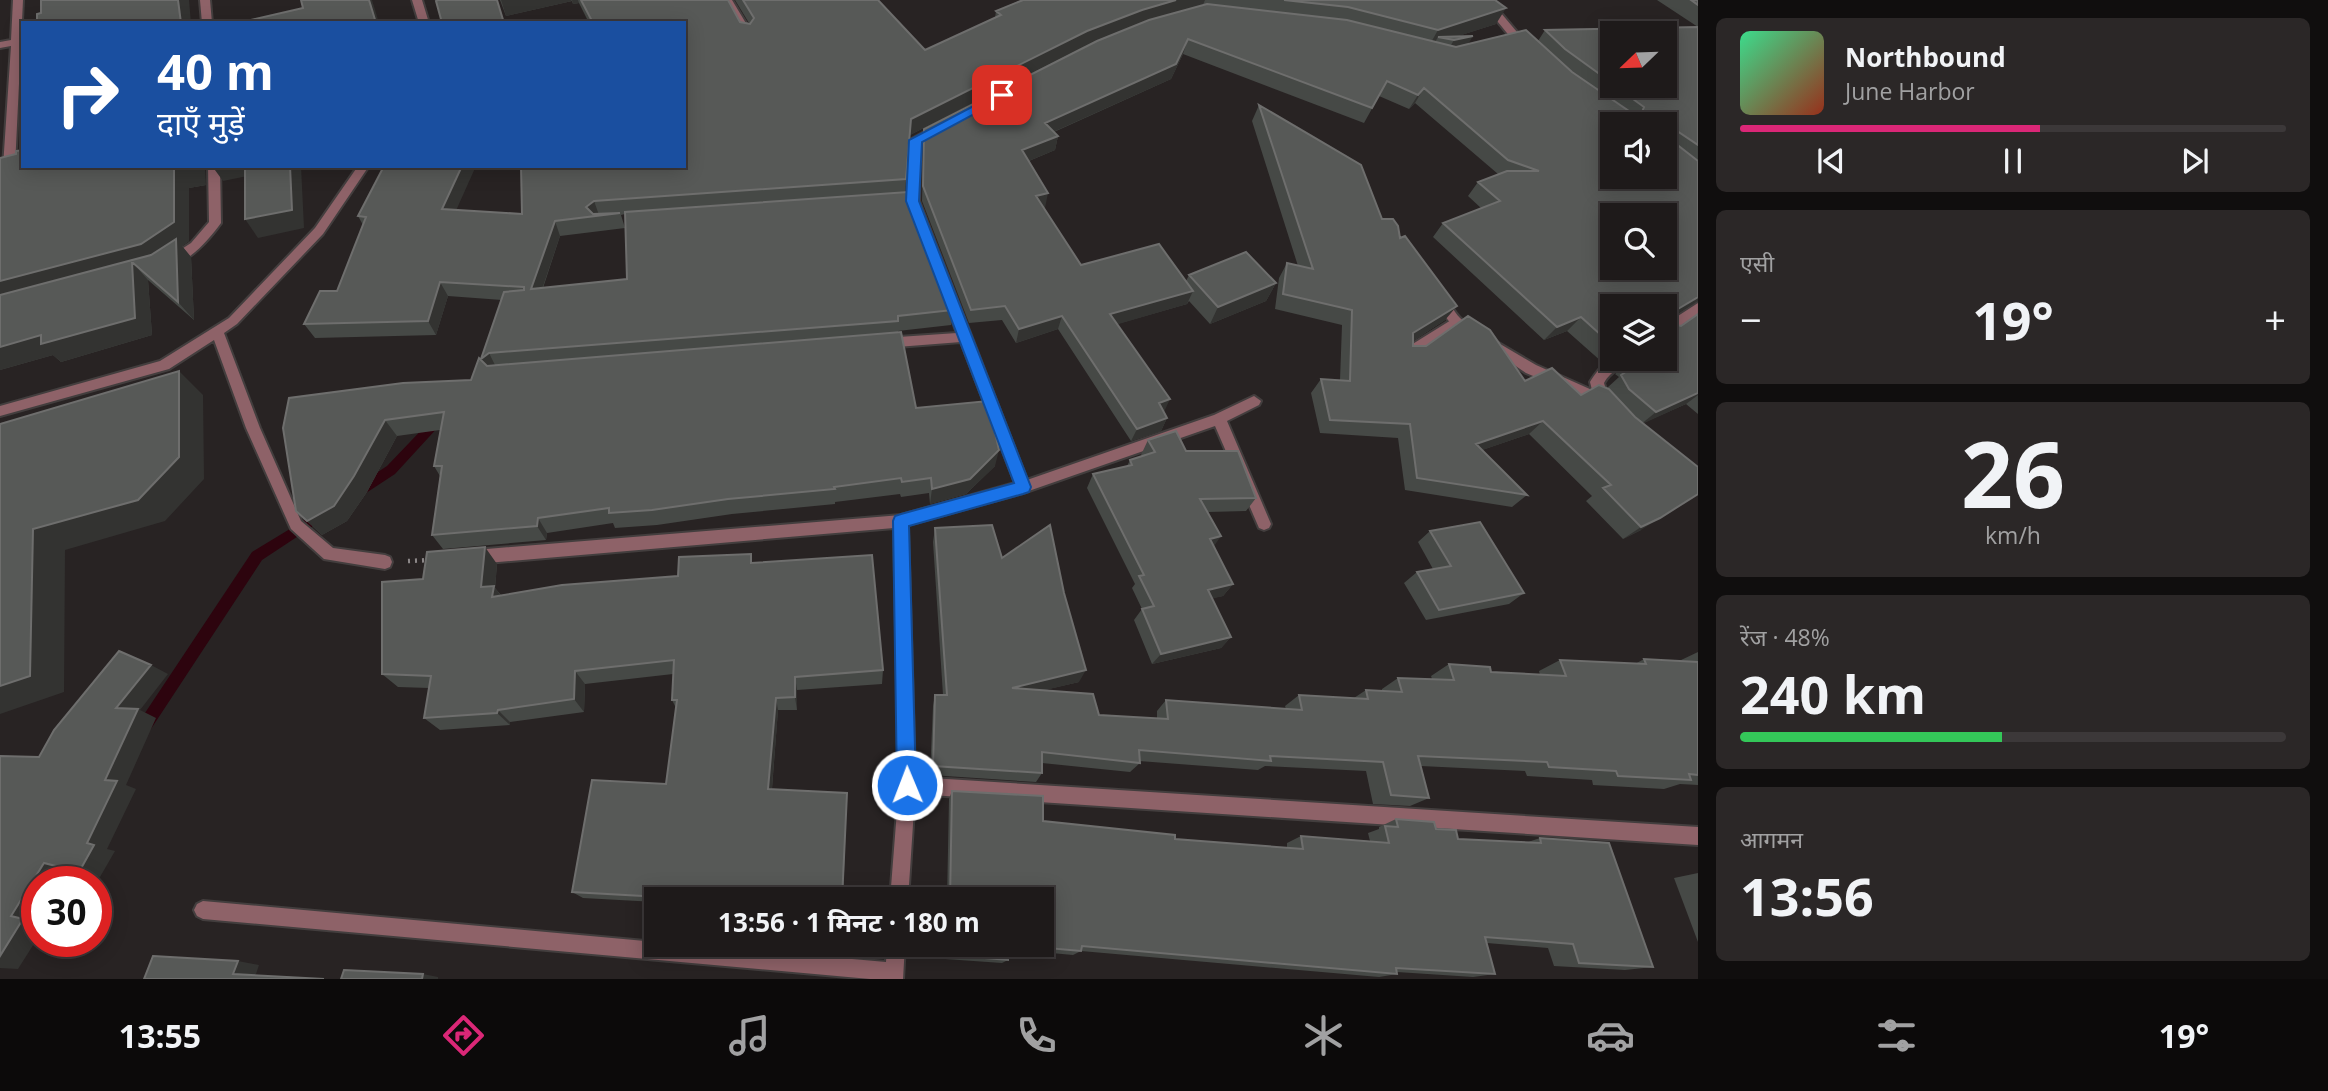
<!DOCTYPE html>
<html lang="hi">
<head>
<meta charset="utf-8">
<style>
	:root { --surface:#1e1a1a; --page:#2b2727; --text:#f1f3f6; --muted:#a1a1a2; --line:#3c3839; --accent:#db2777 }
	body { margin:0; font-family:"Open Sans","Noto Sans Devanagari",sans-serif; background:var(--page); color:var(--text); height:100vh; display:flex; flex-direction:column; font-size:26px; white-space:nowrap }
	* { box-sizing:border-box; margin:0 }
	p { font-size:23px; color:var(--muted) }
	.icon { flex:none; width:38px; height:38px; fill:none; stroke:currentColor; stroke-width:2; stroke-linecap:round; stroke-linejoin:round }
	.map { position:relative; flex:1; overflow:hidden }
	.sheet { display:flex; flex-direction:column; gap:18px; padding:18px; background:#100e0e; width:630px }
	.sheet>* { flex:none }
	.top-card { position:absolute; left:21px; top:21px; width:665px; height:147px; border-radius:0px; box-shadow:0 4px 18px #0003,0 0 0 2px var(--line); background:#1a4fa0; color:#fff; overflow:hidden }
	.needle { width:46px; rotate:247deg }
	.buttons { position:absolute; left:1600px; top:21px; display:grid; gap:14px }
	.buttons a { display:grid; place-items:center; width:77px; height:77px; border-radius:0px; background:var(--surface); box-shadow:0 4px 18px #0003,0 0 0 2px var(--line); font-size:35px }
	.speed { position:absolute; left:21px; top:866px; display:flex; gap:14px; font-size:35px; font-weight:700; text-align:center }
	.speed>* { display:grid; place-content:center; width:91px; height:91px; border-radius:50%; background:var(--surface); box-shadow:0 4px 18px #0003,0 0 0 2px var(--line); line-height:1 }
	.speed .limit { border:10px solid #d22; background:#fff; color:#111 }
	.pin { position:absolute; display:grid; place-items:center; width:60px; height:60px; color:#fff; margin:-30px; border-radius:14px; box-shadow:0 4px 10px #0006 }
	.me { position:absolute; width:77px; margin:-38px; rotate:359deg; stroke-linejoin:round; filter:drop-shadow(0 0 5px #0008) }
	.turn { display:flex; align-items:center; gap:24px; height:147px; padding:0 21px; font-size:32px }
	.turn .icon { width:91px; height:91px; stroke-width:2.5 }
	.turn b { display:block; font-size:49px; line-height:60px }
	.big { font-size:52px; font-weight:700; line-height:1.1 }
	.sheet .tile { flex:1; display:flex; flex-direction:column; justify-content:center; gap:10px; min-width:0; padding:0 24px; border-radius:10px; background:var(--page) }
	.sheet .dial { align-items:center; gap:0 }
	.dial b { font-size:91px; line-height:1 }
	.song { display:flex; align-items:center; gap:21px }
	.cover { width:84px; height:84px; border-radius:10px; background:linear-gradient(135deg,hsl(150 70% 55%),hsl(10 70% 35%)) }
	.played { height:7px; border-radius:4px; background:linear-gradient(90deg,var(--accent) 55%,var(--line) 55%) }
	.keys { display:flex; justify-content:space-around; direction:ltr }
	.heat { display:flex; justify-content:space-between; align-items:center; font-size:38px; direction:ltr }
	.charge { height:10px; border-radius:5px; background:linear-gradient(90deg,#34c759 48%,var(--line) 0) }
	.trip { position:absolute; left:644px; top:887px; width:410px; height:70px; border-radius:0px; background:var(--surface); box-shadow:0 4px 18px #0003,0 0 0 2px var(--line); font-weight:700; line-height:70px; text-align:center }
	.menu { display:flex; height:112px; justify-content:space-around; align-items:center; background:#0c0a0a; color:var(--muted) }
	.menu .icon { width:49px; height:49px }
	.menu .current { color:var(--accent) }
	.menu b { font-size:32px; color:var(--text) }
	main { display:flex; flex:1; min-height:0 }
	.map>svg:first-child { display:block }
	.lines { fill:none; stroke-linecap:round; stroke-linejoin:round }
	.stream { fill:#2d040e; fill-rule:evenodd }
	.minor-casing { stroke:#433e3e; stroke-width:4 }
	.tertiary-casing { stroke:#433e3e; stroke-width:4 }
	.path { stroke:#8d8889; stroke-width:4.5; stroke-dasharray:2 5; stroke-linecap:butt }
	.minor { fill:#8e6268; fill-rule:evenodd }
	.tertiary { fill:#8e6268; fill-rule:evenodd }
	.wall { fill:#464946; fill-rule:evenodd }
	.shaded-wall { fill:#333331 }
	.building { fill:#575957; stroke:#6e6e6d; stroke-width:2; fill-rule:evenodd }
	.route { fill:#1a73e8; stroke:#114b97; stroke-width:2 }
</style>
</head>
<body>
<main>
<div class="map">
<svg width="1698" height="979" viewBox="0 0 1698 979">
	<rect width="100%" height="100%" fill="#282323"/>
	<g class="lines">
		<path class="stream" d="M436 417 440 419 442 422 440 425 395 474 363 495 359 496 355 495 353 491 355 487 387 466 432 419Z
			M308 518 312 519 314 523 312 527 262 560 147 735 142 737 137 735 135 730 137 725 252 552Z"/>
		<defs>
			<path id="minor" d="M13 0H23L15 167 9 171 3 167 11 46 0 48V42L11 40Z
				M200 0H210L212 23H202Z
				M412 0H422L429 23H419Z
				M722 0H732L753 35 752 37H744Z
				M941 123 945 124V130L920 142 919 201 1027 480 1214 415 1254 396 1261 401 1259 405 1227 421 1271 524 1269 528 1264 530 1259 528 1215 426 1023 493 908 525 915 777 1698 827V845L915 794 908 900H890L899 785 894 528 475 564 470 562 468 557 470 552 475 550 901 515 1015 483 961 342 884 348 878 343 884 338 957 333 909 206 902 205 900 202 907 198 910 140Z
				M208 166H220L221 223C211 237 186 267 168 264L166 261 168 258 191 243 209 222Z
				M358 166H369L323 234 237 324 224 333 260 428 301 521 333 548 385 555 390 557 392 562 390 567 385 569 324 559 291 529 246 428 214 340 169 369 0 416V406L160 361 229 318 315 228Z
				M1456 317 1462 322 1460 325 1413 358H1403L1402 354 1403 350Z
				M203 901 656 942V945H694L886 962 887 945H905L903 979H870L203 919 197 916 194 910 197 904Z"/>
			<path id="tertiary" d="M1480 0H1490L1528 45V49H1520Z
				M1441 296C1450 301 1453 311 1460 318 1466 324 1474 326 1479 332L1477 335C1458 339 1444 315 1435 301Z
				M1698 303V314L1664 337V325Z
				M1490 338 1536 365 1592 390 1590 382C1601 364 1609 358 1629 359 1622 369 1612 369 1604 383L1609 400 1602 405 1526 373 1486 346 1484 343Z"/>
		</defs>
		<use href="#minor" class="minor-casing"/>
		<use href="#tertiary" class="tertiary-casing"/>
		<path class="path" d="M408 561 431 560"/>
		<use href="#minor" class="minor"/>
		<use href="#tertiary" class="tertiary"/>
	</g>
	<path class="wall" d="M500 0H728L740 22 749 23 735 0H878L925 50 995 18 996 11 1021 0H1495L1496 24 1458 36 1468 44 1538 41 1545 30 1698 27 1657 0H1698V301L1677 313V325L1681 326 1698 314V414L1686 404 1643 423 1641 530 1623 539 1586 501 1592 496 1529 434 1482 450 1527 495 1512 507 1405 490 1398 438 1320 433 1311 393 1321 379 1340 380 1342 325 1275 309 1279 278 1287 263 1298 266 1252 121 1259 105 1382 219 1400 238 1445 320 1413 341V346L1525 381 1581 395 1607 389V388L1619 377 1615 374 1629 362 1630 359H1664L1612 306V358L1602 362 1567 331 1544 340 1433 237 1443 223 1481 208 1468 196 1478 182 1498 174 1415 103 1409 109 1379 96 1364 123 1183 54 1171 79 1054 132 1058 136 1055 150 1029 161 1045 208H1044L1081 265 1186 281 1189 275 1276 283 1266 301 1210 324 1189 301 1187 304 1117 324 1167 418 1161 431 1131 441 1058 329 1016 343 1002 320 969 323 922 201 924 129 1091 43 910 135 905 193 953 310 951 325 898 331V333L916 408 995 466 966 494 930 504 929 493 901 497 900 494 835 502V504L732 514 657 525 615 528 613 523 547 533 546 540 443 549 432 535 440 476 434 466 440 430 397 436 367 492 347 521 322 535 296 511 283 428 471 380 483 362 502 300 448 296 436 335 315 338 304 324 337 291 363 225 358 216 456 210 522 214 684 166V23H589L579 3 573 4 572 1 506 16ZM1612 33 1664 86H1612ZM625 214 627 279 543 288 560 236 625 228 621 215Z
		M16 154 206 185 189 188V241L182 246 191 257 194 320 148 280 152 335 61 362 53 355 0 370Z
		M1148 440 1186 451 1256 498 1246 511 1208 512 1214 546 1233 584 1223 596 1212 598 1231 637 1221 648 1152 664 1134 620 1142 609 1132 588 1135 584 1087 488 1093 474 1127 466 1130 460 1142 456 1141 455Z
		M935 528 1002 558 1079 682 1044 690 1099 715 1157 719V711L1166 700 1286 709 1285 706 1299 695 1354 698 1366 690 1382 691V689L1398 678 1432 679 1431 676 1449 664 1491 672 1540 675 1539 671 1560 660 1635 664 1644 659 1679 661 1698 652V785L1680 784 1664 789 1593 785 1592 780 1527 776 1525 771 1421 766 1429 798 1410 806 1373 804 1366 771 1265 766 1258 770 1139 761 1140 763 1130 772 1042 763V773L1036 782 930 775 933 706 935 695H943L933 542Z
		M1430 531 1524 593 1509 604 1426 620 1404 583 1417 572 1433 569 1418 542Z
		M753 563 883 670 882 684 797 690V710H778L772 789 847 793 843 900H656V902L583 898 572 892 666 784 676 708 672 700 673 674 585 684 584 712 510 722V725L440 730 424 718 429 688 398 687 382 674 423 579 497 564 495 588 501 595 678 576Z
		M952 791 1043 821 1175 839 1287 848V843L1301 836 1370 841 1368 833 1379 829V827L1396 819 1436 829 1458 839 1525 843 1540 838 1653 967 1625 970 1554 966 1548 948 1487 943 1495 974 1473 977 1397 972V974L1379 977 1081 951 1073 955 1008 949V960L1002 963 945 959 946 945H1041V900H947L949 799Z
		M1698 873V942L1674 878Z"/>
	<path class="shaded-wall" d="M178 0H189L191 23H181Z
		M369 0H372L379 23H376Z
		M501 0H571L572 1 506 16Z
		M572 0H578L579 3 573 4Z
		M1176 0H1205L1202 7 1137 26 1083 47 910 135 905 195 911 119 1087 31 1142 10Z
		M1506 8 1496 24 1449 39 1438 37 1434 44 1429 46 1438 30Z
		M1473 36 1467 46 1448 50 1454 40Z
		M1188 39 1183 54 1171 79 1042 137 1045 123Z
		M1424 88 1415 103 1409 109 1418 95Z
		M1058 136 1055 150 1019 165 1022 150Z
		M189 166H205L206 185 189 188V241L182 246 191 257 194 320 178 302 132 262 148 280 152 335 61 362 53 355 0 370V281L174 169Z
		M212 166H252L257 174 223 181Z
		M290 166H301L304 228 258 238 245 219Z
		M462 166H476L450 224 442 209Z
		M1048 193 1045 208 1033 210 1036 196Z
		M594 201 599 215 589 217 586 207Z
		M555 221 560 236 537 304 531 289Z
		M440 282 448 296 436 335 428 321Z
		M1276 283 1266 301 1210 324 1218 307Z
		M1193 291 1187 304 1105 328 1110 314Z
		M1698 297V301L1664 322 1678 309Z
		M1457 306 1445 320 1402 348 1413 333Z
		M1062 316 1058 329 1016 343 1019 329Z
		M1581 317 1567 331 1544 340 1557 327Z
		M489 353 496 367 488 373 481 359Z
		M1612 353V358L1602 362Z
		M179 371 203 395 204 479 165 521 65 550 64 692 0 714V686L33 529Z
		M1698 393V395L1686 404 1640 425 1656 412Z
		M1170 399 1164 412 1159 403Z
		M1167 418 1161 431 1131 441 1137 429Z
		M385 420 397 436 367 492 347 521 322 535 307 521Z
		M1543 421 1529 434 1462 457 1476 444Z
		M999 450 995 466 966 494 930 504 932 489Z
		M1698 494 1641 530 1623 539 1641 527Z
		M538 518 547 533 546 540 537 526Z
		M1221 536 1212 549 1210 539Z
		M485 547 497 564 495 588 506 602 504 612 481 587Z
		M1233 584 1223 596 1199 602 1208 590Z
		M1231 637 1221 648 1152 664 1161 654Z
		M151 665 168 674 140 710 156 718 126 785 136 789 107 849 115 851 100 877 79 872 87 843 116 708Z
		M1086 670 1079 682 1007 699 1012 688Z
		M575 671 585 684 584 712 574 699Z
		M795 677 797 690V710L795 697Z
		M776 698 778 710 771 799 768 789Z
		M498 710 510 722V725L497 713Z
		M44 863 66 869 58 882H37V917L35 920 37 921V939L18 969 0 968V956L11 916Z
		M238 961 259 965 255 977 233 974Z
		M423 974 438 977V979H422Z"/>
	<path class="building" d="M41 0H178L181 23H37V14L41 13Z
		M301 0H369L376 23H238L303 8Z
		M438 0H497L504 23H442L436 1Z
		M581 0H728L740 22 750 24 754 18 743 0H878L925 50 1001 15 996 11 1023 0H1176L1142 10 1087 31 911 119 906 179 594 201 586 207 593 214 620 213 555 221 531 289 627 279 625 212 908 192 953 310 898 316V321L489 353 481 359 504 292 524 290V287L440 282 428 321 304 324 320 291H337L366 217 358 216 384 166H462L442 209 522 214 521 166H684V23H593Z
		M1284 0H1495L1506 8 1438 30 1348 7Z
		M1691 0H1698V5Z
		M1207 4 1347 20 1456 47 1526 30 1572 72 1629 111 1642 112 1644 107 1615 86H1664V33H1612V83L1565 49 1545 30 1698 27V145L1677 131 1675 143 1698 161V297L1678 309 1677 325 1681 326 1698 314V393L1656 412 1629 389 1621 375 1635 366 1630 361 1633 359H1664V306H1612V345L1581 317 1557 327 1443 223 1500 201 1478 182 1507 171H1539L1508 160 1424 88 1418 95 1387 81 1372 108 1188 39 1176 64 1045 123 1058 136 1022 150 1048 193 1036 196 1081 265 1159 244 1193 291 1110 314 1170 399 1159 403 1167 418 1137 429 1062 316 1019 329 1005 306 971 310 923 186 924 129 1097 41 1149 20ZM1612 124H1664V177H1612ZM1612 215H1664V268H1612Z
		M1473 36 1454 40 1438 37Z
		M1259 105 1361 165 1382 219H1393L1398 226 1400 238 1405 236 1457 306 1413 333V346H1426L1468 316 1490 330 1525 381 1552 368 1581 395 1599 385 1609 389 1635 417 1698 467V494L1660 518 1641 527 1603 488 1611 485 1543 421 1476 444 1527 495 1417 478 1410 424 1330 420 1321 379 1350 381 1352 310 1283 294 1287 263 1313 269Z
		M23 150V166H189L174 169V222L141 244 0 281V158L16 154V151Z
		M245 166H290L292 210 245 219Z
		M176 239 178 302 132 262 135 318 41 344V335L0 347V295L151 255Z
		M1246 252 1276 283 1218 307 1189 275Z
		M901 332 916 408 988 401 999 450 970 479 932 489 931 478 902 482 901 478 834 487 835 489 728 499 652 510 609 513V508L538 518 537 526 432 535 442 466H434L444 412 385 420 354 476 334 506 307 521 296 511 283 428 289 398 403 383 471 380 479 358 487 366Z
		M179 371V457L138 500 33 529 30 676 0 686V424Z
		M1176 431 1186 451H1238L1256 498 1200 499 1221 536 1210 539 1233 584 1208 590 1231 637 1161 654 1142 609 1154 606 1139 576 1144 575 1093 474 1132 465 1130 460 1155 452 1148 440Z
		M1480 522 1524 593 1439 610 1417 572 1451 566 1430 531Z
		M992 525 1002 558 1050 525 1064 593 1086 670 1012 688 1093 694 1099 715 1168 719 1166 700 1302 710 1299 695 1368 699 1366 690 1402 692 1398 678 1454 680 1449 664 1490 667 1491 672 1566 676 1560 660 1646 664 1644 659 1698 662V775L1689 774 1691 780 1618 776 1616 771 1549 767 1547 762 1418 756 1429 798 1391 795 1383 762 1270 756 1271 761 1139 750 1140 763 1042 752V773L933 766 935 695H947L935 528Z
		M485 547 481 587 494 586 492 597 562 585 678 576 679 557 751 554V563L872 555 883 670 795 677V697L776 698 768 789 847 793 842 900H715L572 892 592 780 666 784 677 700H672L674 660 575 671 574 699 498 710 497 713 424 718 431 676 382 674V582L423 579 427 552Z
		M119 651 151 665 116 708 138 709 105 780 117 781 87 843 94 845 79 872 44 863 11 916 23 919 0 956V756L39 757 54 730Z
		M952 791 1043 796V821L1175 835V839L1303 849 1301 836 1389 843 1385 826 1398 827 1396 819 1434 822 1436 829 1456 830 1458 839 1541 843 1540 838 1609 843 1653 967 1579 963 1573 944 1485 937 1495 974 1396 968 1397 974 1082 946 1081 951 1014 945H1041V900H950Z
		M949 945H1008V960L949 955Z
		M153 956 238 961 233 974 324 979H144Z
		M344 970 423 974 422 979H341Z"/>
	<path class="route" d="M1002 91 1008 95 1006 97 922 142 919 201 1031 487 1029 492 1023 494 909 526 916 785 914 791 907 794 900 791 897 785 893 521 895 516 901 514 1014 483 906 201 909 140Z"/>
</svg>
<div class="buttons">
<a><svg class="needle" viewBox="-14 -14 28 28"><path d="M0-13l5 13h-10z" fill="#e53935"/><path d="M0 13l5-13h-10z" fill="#a1a1a2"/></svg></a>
<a><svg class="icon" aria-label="sound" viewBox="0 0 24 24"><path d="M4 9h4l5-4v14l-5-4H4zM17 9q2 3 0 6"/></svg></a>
<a><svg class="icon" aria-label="search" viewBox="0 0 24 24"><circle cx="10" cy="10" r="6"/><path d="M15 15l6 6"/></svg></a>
<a><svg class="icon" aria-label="layers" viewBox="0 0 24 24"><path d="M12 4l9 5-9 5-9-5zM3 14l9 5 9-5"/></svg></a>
</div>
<div class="speed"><div class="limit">30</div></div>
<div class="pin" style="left:1002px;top:95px;background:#d93025"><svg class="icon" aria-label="arrive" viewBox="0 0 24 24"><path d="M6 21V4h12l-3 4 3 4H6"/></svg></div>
<svg class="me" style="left:907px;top:785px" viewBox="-20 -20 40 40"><circle r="17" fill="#1a73e8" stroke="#fff" stroke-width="3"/><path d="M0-11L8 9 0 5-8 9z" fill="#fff"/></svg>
<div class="trip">13:56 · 1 मिनट · 180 m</div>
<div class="top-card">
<div class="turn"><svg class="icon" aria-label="right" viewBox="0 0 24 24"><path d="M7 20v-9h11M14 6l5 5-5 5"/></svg><div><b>40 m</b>दाएँ मुड़ें</div></div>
</div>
</div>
<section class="sheet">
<div class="tile">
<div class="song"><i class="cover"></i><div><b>Northbound</b><p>June Harbor</p></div></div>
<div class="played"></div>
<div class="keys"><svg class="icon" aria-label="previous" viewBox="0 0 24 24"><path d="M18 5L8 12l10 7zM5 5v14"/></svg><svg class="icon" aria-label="pause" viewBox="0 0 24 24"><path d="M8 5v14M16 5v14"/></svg><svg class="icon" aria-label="next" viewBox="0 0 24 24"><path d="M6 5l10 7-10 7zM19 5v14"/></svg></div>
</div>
<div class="tile"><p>एसी</p>
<div class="heat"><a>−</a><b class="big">19°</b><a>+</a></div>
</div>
<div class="tile dial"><b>26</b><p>km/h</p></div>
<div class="tile"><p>रेंज · 48%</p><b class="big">240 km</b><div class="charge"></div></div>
<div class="tile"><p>आगमन</p><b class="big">13:56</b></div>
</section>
</main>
<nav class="menu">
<b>13:55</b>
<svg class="icon current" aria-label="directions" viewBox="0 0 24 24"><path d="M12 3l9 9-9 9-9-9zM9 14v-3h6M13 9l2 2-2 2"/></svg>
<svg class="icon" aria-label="music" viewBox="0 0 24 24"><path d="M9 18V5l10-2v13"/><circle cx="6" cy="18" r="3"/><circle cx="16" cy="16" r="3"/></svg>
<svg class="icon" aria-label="phone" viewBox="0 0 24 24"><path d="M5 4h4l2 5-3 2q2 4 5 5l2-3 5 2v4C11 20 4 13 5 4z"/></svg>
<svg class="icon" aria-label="climate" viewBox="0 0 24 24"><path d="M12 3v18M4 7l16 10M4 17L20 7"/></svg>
<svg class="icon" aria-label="car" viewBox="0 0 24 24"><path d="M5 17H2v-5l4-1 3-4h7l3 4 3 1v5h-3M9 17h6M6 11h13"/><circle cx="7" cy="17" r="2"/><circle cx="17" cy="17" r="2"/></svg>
<svg class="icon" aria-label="filters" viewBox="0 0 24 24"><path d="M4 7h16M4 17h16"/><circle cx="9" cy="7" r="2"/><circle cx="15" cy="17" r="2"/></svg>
<b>19°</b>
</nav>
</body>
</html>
